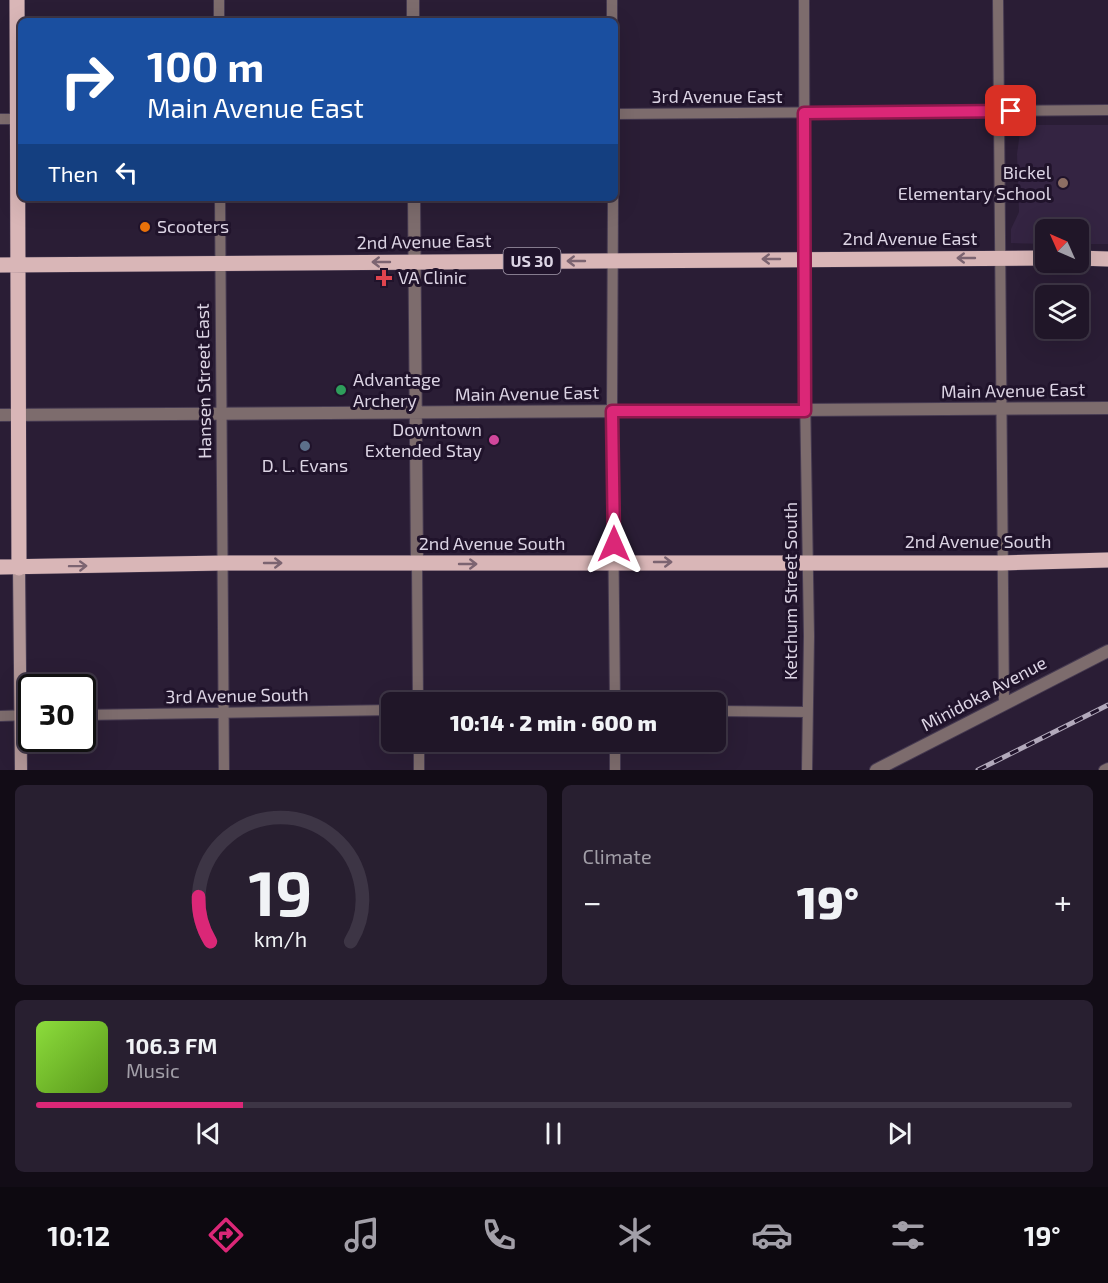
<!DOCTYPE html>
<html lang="en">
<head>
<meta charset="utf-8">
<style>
	:root { --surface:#201628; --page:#281f30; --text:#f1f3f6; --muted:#a29fa8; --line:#3d3545; --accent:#db2777 }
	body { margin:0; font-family:"Exo 2",sans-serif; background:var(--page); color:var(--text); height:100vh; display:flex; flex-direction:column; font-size:22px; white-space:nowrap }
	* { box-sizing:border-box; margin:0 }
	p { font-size:20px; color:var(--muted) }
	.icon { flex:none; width:33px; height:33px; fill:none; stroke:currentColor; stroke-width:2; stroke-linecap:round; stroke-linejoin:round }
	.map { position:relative; height:770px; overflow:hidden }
	.panel { display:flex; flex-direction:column; gap:15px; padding:15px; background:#120c16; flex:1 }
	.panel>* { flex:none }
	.top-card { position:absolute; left:18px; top:18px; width:600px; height:183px; border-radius:9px; box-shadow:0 6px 24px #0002,0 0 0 2px var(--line); background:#1a4fa0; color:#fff; overflow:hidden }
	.needle { width:39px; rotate:315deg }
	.buttons { position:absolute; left:1035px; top:219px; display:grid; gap:12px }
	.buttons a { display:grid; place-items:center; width:54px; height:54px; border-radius:9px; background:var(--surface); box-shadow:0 6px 24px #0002,0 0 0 2px var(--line); font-size:30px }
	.speed { position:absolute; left:18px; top:674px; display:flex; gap:12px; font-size:30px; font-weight:700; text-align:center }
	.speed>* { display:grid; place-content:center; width:78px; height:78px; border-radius:50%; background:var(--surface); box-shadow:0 6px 24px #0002,0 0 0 2px var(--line); line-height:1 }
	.speed .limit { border:3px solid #111; border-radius:9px; background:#fff; color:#111 }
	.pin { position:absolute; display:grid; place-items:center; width:51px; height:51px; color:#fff; margin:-26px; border-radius:12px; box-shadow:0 3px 9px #0006 }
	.me { position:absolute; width:66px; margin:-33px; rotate:0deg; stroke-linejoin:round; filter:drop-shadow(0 0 4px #0008) }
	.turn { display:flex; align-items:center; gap:21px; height:126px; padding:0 30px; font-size:27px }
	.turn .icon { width:78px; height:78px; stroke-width:2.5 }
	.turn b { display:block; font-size:42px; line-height:51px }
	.then { display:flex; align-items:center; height:57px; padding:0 30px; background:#0003; gap:12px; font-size:22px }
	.big { font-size:45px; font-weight:800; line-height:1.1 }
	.panel .card { flex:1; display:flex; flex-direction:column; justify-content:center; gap:9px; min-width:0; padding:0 21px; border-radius:9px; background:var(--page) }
	.panel .dial { align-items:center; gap:0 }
	.dial svg { height:156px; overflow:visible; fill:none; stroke:var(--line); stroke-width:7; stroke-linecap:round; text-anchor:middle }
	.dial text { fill:var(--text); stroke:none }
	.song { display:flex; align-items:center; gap:18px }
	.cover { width:72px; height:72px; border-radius:9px; background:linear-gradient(135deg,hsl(90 70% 55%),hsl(90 70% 35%)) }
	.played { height:6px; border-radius:3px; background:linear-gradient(90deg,var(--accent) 20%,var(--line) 20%) }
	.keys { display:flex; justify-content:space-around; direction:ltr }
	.heat { display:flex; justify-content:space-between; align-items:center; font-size:33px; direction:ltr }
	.panel .tiles { flex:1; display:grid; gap:15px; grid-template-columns:1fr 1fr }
	.card:last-child { grid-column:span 2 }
	.trip { position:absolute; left:381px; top:692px; width:345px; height:60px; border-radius:9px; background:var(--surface); box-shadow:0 6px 24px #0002,0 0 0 2px var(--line); font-weight:800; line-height:60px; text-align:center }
	.dock { display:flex; height:96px; justify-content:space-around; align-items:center; background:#0d0910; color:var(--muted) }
	.dock .icon { width:42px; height:42px }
	.dock .active { color:var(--accent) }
	.dock b { font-size:27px; color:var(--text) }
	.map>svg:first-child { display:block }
	.built { fill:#342442 }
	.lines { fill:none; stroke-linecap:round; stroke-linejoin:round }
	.minor-casing { stroke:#463a51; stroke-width:12 }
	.tertiary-casing { stroke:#463a51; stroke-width:14 }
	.secondary-casing { stroke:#463a51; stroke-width:14 }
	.primary-casing { stroke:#463a51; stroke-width:16 }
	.minor { stroke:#7d6c6d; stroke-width:10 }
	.tertiary { stroke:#7d6c6d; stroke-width:12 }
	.secondary { stroke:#b19697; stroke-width:12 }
	.primary { stroke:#d9b6b7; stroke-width:15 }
	.rail-casing { stroke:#b2a9bb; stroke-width:5 }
	.rail { stroke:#20132b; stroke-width:3; stroke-dasharray:9; stroke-linecap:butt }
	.oneway { stroke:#7c6471 }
	.route-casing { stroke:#8e194d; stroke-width:15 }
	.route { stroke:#db2777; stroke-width:10 }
	.education-dot { fill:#8d6e63; stroke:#20132b; stroke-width:2 }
	.food-dot { fill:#e8710a; stroke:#20132b; stroke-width:2 }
	.health-dot { fill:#e0444e; stroke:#20132b; stroke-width:2 }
	.leisure-dot { fill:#2e9e5b; stroke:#20132b; stroke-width:2 }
	.hotel-dot { fill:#d1479c; stroke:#20132b; stroke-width:2 }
	.service-dot { fill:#5c6f8a; stroke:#20132b; stroke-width:2 }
	.labels { text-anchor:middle; stroke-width:6; stroke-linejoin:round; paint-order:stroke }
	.shield { fill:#20132b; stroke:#a49aac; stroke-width:1.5 }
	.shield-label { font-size:16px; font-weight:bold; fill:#dcd4e4 }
	.street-label { font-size:18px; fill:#dcd4e4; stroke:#20132b }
	.poi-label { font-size:18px; fill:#dcd4e4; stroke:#20132b; text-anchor:start }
</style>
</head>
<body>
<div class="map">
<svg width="1108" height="770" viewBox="0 0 1108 770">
	<rect width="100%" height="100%" fill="#2a1d35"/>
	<path class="built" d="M1021 125H1108V244H1079L1078 230H1046L1045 244 1011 243V229L1019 212 1017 154Z"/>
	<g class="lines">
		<defs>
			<path id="minor" d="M219 0V21
				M612 0V21
				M804 0 805 393 809 636 807 770
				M998 0 1004 704
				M615 114 1108 110
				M0 119H21
				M220 198 224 770
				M613 198 612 411 615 702
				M417 564 418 702
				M716 711 807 712
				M82 715 392 710
				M0 716 32 715
				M419 741V770
				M615 741V770
				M1104 770 1108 768"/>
			<path id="tertiary" d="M413 0V21
				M414 198 417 564
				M0 415 1108 408
				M876 770 1108 651"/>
			<path id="secondary" d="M19 568 21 770"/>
			<path id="primary" d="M17 0 19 568
				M1078 258 1108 259
				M0 265 1046 258
				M0 567 223 563H1002L1108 560"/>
		</defs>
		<use href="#minor" class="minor-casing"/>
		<use href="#tertiary" class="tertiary-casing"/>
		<use href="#secondary" class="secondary-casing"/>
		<use href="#primary" class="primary-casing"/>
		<use href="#minor" class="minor"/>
		<use href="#tertiary" class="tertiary"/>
		<use href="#secondary" class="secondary"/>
		<use href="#primary" class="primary"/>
		<defs>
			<path id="rail" d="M978 770 1108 705"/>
		</defs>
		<use href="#rail" class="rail-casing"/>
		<use href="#rail" class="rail"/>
	</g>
	<defs><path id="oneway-shaft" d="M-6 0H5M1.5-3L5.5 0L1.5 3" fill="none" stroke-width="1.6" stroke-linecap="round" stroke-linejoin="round" transform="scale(1.5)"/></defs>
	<g class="oneway">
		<use href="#oneway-shaft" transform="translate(966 258) rotate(180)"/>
		<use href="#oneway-shaft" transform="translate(771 259) rotate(180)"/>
		<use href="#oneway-shaft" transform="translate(576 261) rotate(180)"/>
		<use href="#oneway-shaft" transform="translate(381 262) rotate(180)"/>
		<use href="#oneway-shaft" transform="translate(663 562)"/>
		<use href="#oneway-shaft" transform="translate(273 563)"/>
		<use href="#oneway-shaft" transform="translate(468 564)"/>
		<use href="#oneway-shaft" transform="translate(78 566) rotate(-1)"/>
	</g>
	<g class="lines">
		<defs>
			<path id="route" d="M614 544 612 411H805L804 113 1011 111"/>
		</defs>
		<use href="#route" class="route-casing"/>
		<use href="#route" class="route"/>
	</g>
	<circle class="education-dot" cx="1063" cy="183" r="6"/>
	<circle class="food-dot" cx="145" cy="227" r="6"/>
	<path class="health-dot" d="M381 269h6v6h6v6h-6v6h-6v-6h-6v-6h6z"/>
	<circle class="leisure-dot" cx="341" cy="390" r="6"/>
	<circle class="hotel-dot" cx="494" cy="440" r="6"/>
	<circle class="service-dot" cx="305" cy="446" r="6"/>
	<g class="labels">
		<rect class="shield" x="503.5" y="248" width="57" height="26" rx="4.5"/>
		<g class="shield-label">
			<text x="532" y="267">US 30</text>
		</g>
		<g class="street-label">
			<text x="717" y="103">3rd Avenue East</text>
			<text x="910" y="245">2nd Avenue East</text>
			<text transform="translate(424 242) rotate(-1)" y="6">2nd Avenue East</text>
			<text transform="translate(204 381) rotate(-91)" y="6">Hansen Street East</text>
			<text transform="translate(1013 391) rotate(-1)" y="6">Main Avenue East</text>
			<text transform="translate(527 394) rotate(-1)" y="6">Main Avenue East</text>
			<text x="978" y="548">2nd Avenue South</text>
			<text x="492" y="550">2nd Avenue South</text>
			<text transform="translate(791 591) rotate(-90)" y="6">Ketchum Street South</text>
			<text transform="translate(984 694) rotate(-28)" y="6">Minidoka Avenue</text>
			<text transform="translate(237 696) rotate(-1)" y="6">3rd Avenue South</text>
		</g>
		<g class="poi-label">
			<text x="1051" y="179" text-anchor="end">Bickel<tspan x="1051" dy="21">Elementary School</tspan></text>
			<text x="157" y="233">Scooters</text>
			<text x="398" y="284">VA Clinic</text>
			<text x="353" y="386">Advantage<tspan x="353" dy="21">Archery</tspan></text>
			<text x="482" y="436" text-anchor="end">Downtown<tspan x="482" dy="21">Extended Stay</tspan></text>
			<text x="305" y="472" text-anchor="middle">D. L. Evans</text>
		</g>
	</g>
</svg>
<div class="buttons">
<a><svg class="needle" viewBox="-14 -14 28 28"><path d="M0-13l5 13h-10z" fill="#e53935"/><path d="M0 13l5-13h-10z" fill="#a29fa8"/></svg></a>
<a><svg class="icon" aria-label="layers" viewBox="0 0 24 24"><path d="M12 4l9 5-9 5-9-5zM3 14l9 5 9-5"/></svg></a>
</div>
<div class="speed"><div class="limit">30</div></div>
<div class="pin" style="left:1011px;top:111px;background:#d93025"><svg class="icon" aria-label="arrive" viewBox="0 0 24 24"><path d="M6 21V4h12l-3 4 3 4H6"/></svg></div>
<svg class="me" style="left:614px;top:544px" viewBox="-20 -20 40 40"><path d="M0-17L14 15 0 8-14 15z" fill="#db2777" stroke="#fff" stroke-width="4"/></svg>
<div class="trip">10:14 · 2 min · 600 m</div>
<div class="top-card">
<div class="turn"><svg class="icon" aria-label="right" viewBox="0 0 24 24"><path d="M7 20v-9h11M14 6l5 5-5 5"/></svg><div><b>100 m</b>Main Avenue East</div></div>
<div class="then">Then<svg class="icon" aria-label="left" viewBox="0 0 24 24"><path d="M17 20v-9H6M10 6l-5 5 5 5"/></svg></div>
</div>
</div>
<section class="panel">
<div class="tiles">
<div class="card dial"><svg viewBox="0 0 100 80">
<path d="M14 69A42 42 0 1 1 86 69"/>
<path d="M14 69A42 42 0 0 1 8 46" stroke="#db2777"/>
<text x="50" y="56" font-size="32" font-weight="700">19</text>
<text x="50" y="72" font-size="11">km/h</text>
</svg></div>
<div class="card"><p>Climate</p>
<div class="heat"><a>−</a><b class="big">19°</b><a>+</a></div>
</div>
<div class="card">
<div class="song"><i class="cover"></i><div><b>106.3 FM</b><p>Music</p></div></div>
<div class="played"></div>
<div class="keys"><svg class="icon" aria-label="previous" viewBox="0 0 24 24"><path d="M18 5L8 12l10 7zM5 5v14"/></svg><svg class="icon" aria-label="pause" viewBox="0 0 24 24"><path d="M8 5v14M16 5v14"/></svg><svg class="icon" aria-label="next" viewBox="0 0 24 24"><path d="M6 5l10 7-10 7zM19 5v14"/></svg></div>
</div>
</div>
</section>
<nav class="dock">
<b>10:12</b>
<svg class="icon active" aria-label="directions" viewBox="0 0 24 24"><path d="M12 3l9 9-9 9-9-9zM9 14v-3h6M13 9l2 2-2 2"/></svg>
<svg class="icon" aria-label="music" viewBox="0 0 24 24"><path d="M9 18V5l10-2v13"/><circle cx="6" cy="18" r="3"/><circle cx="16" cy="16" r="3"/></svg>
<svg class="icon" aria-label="phone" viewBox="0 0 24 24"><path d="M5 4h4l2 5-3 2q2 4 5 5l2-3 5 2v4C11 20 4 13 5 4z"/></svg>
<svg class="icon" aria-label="climate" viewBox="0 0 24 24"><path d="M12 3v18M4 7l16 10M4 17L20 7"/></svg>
<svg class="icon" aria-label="car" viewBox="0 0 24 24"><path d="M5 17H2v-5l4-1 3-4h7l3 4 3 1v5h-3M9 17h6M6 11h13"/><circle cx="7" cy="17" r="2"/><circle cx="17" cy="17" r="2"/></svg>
<svg class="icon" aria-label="filters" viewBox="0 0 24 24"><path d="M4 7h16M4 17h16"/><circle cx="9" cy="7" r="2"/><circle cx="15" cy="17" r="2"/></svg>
<b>19°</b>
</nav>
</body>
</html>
